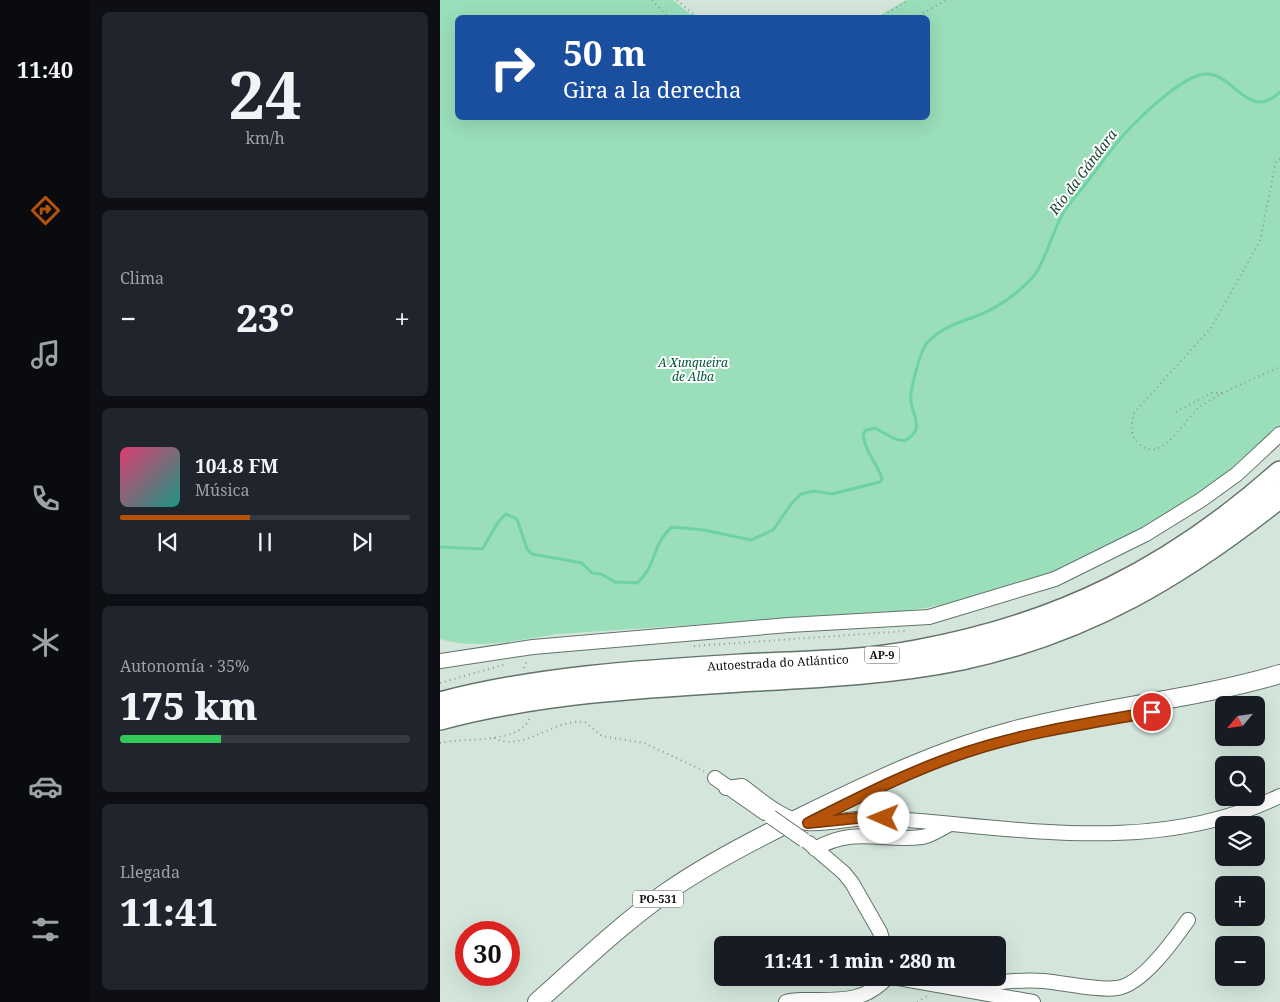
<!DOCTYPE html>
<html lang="es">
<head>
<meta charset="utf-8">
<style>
	:root { --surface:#171b24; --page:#20242c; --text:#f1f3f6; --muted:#9ea1a6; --line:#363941; --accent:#b45309 }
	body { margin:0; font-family:"Noto Serif",serif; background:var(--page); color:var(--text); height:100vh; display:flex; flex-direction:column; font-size:19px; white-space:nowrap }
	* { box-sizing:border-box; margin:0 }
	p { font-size:16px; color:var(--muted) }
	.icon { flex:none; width:28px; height:28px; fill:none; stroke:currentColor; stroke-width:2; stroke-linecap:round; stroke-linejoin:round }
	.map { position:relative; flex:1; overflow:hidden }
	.side { display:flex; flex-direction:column; gap:12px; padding:12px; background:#0d0f14; width:350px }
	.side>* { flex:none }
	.hud { position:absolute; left:15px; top:15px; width:475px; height:105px; border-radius:8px; box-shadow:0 5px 20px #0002; background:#1a4fa0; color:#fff; overflow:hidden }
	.needle { width:32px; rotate:241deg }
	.fabs { position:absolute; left:775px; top:696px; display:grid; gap:10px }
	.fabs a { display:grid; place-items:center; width:50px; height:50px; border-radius:8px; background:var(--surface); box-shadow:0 5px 20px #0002; font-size:25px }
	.speed { position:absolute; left:15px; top:921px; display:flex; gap:10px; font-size:25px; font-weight:700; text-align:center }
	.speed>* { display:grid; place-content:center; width:65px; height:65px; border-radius:50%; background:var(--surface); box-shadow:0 5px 20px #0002; line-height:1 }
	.speed .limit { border:8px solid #d22; background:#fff; color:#111 }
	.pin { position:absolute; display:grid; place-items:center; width:42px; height:42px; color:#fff; margin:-21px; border:2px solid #fff; border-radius:50%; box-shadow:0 1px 5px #0007 }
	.me { position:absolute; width:55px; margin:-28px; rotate:271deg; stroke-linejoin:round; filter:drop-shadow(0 0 4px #0008) }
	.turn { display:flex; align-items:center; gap:18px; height:105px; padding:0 25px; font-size:22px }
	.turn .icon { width:65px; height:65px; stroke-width:2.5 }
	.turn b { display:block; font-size:35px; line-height:42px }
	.big { font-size:38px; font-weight:800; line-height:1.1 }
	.side .tile { flex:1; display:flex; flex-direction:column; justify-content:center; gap:8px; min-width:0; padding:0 18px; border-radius:8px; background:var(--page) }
	.side .dial { align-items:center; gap:0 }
	.dial b { font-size:65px; line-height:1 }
	.song { display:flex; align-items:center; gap:15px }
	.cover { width:60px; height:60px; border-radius:8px; background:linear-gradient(135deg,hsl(340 70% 55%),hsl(170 70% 35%)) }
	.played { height:5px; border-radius:2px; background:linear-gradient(90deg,var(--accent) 45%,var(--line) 45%) }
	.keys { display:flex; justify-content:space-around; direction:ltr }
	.heat { display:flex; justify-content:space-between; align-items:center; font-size:28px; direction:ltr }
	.charge { height:8px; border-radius:4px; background:linear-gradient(90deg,#34c759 35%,var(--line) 0) }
	.trip { position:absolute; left:274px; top:936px; width:292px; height:50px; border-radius:8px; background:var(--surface); box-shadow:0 5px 20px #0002; font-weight:800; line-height:50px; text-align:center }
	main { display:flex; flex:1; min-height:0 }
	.dock { display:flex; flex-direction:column; width:90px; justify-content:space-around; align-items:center; background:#090b0e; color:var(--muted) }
	.dock .icon { width:35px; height:35px }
	.dock .selected { color:var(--accent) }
	.dock b { font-size:22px; color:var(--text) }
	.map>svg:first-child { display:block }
	.green { fill:#9adeba }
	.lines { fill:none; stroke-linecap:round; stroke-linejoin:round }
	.stream { stroke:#6ed3a2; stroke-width:3 }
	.minor-casing { stroke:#63736a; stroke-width:16 }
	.major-casing { stroke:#63736a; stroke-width:20 }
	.highway-casing { stroke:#63736a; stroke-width:24 }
	.path { stroke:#8f9d94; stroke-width:2; stroke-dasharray:1 4; stroke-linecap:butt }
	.minor { stroke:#fff; stroke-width:14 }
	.major { stroke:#fff; stroke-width:18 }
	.highway { stroke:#fff; stroke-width:21 }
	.minor-bridge-casing { stroke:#63736a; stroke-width:16; stroke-linecap:butt }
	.minor-bridge { stroke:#fff; stroke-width:14 }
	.route-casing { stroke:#753606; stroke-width:12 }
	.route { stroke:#b45309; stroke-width:9 }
	.labels { text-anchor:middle; stroke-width:4; stroke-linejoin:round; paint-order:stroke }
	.shield { fill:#fff; stroke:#545956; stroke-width:1 }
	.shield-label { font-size:11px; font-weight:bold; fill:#0b120e }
	.park-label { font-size:12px; font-style:italic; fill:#005638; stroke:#fff }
	.street-label { font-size:12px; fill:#0b120e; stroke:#fff }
	.water-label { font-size:14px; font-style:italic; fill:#1b4632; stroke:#fff }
</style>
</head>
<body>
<main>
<nav class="dock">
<b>11:40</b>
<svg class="icon selected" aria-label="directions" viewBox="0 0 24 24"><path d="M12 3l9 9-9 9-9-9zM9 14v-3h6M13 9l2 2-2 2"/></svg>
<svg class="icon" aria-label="music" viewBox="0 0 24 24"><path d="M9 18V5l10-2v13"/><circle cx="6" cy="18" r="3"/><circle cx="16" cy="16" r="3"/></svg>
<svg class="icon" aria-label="phone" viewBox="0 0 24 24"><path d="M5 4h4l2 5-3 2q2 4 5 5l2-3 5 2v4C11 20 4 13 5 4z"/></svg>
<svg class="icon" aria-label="climate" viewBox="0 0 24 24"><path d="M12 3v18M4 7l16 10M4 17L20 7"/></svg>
<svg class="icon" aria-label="car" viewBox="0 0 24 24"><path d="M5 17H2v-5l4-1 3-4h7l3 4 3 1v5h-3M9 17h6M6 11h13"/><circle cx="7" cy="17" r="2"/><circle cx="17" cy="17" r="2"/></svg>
<svg class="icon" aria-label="filters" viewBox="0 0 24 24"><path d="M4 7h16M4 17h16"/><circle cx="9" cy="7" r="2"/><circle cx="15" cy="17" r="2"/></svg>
</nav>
<section class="side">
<div class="tile dial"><b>24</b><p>km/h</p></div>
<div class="tile"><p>Clima</p>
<div class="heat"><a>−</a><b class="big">23°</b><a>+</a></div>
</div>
<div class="tile">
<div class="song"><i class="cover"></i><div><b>104.8 FM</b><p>Música</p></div></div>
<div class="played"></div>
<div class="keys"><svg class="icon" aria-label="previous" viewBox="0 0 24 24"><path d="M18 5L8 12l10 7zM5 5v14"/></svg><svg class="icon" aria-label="pause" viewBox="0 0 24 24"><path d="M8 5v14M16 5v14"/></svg><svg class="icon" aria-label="next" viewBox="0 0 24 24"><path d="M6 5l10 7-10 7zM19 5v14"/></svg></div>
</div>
<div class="tile"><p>Autonomía · 35%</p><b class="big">175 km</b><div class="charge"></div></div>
<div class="tile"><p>Llegada</p><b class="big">11:41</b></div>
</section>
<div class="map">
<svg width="840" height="1002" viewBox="0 0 840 1002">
	<rect width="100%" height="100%" fill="#d4e6db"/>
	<path class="green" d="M0 0H233L250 14 271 17 18 18V118H488V18L437 17 466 0H840V428C827 440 815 453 801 464 789 475 774 483 761 493 673 554 570 597 464 611L118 634C80 640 37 650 0 639Z"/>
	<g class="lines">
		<path class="stream" d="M0 547 42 549C51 537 55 522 66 514L77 519 87 549 92 554 142 563 152 573 161 574 175 582 197 583C216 568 212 543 232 527L264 530 311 540 333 530 352 503 361 494 374 491 392 494 440 482 442 479C437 462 425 453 423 434L426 430 435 428 455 439 465 441C485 428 474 420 471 402 469 392 480 353 486 344 500 328 515 324 534 317 557 309 577 294 593 277 604 265 613 231 622 215 628 204 639 193 647 182 662 163 677 140 694 124 709 109 744 76 765 74 794 72 808 123 840 92"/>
		<defs>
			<path id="minor" d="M0 661 93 647 349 625 489 617 615 579 706 534 761 500 797 474 840 434
				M275 778 325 813
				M286 788 302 786C321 800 343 820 367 823 389 825 418 816 442 818 576 827 714 857 840 796
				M369 843 404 873 412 883 440 932 444 945
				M375 849C414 826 441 842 482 837 491 836 502 828 510 824
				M458 978 593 1002
				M513 988C543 984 573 979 604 981 624 983 660 991 677 988 702 985 734 940 748 920
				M346 1002C353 999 362 1000 370 1000 401 1000 424 1002 447 978"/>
			<path id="major" d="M97 1002C139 965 181 924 227 892 270 862 317 838 365 815 433 782 499 750 572 731 660 707 752 700 840 674"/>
			<path id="highway" d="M0 703C98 677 201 671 302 665 359 662 419 662 476 651 619 625 731 569 840 472
				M0 719C97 693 200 687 300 681 374 677 449 674 522 659 647 632 742 575 840 497"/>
		</defs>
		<use href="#minor" class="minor-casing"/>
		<use href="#major" class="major-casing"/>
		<use href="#highway" class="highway-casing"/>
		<path class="path" d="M212 0 229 18
			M237 0 257 17 263 18
			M439 18 469 0
			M474 18 507 0
			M840 159 836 161 820 241 771 328 694 413C691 426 689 434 699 444 722 466 745 417 761 406 785 390 813 379 840 367
			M736 412 771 393H782
			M254 646 466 631
			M84 668 86 663 90 661
			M0 683 66 664
			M54 738C83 753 114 718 145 722L162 736 204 743 264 771
			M0 743C24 737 83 745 90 716
			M477 1002 489 995"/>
		<use href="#minor" class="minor"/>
		<use href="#major" class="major"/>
		<use href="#highway" class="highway"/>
		<defs>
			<path id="minor-bridge" d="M331 817 364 840"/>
		</defs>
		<use href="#minor-bridge" class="minor-bridge-casing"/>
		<use href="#minor-bridge" class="minor-bridge"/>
	</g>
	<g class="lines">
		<defs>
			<path id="route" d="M444 818 427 817 368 823C420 797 472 770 527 752 587 732 651 723 712 712"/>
		</defs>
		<use href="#route" class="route-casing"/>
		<use href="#route" class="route"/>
	</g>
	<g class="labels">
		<g class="shield">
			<rect x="424.5" y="646.5" width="35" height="17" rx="4"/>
			<rect x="193" y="890.5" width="50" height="17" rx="4"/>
		</g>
		<g class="shield-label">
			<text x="442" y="659">AP-9</text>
			<text x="218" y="903">PO-531</text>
		</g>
		<g class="park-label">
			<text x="253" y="367">A Xunqueira<tspan x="253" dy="14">de Alba</tspan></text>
		</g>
		<g class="street-label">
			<text transform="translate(338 663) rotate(-3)" y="4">Autoestrada do Atlántico</text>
		</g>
		<g class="water-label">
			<text transform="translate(643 172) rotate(-53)" y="5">Río da Gándara</text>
		</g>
	</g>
</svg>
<div class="fabs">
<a><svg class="needle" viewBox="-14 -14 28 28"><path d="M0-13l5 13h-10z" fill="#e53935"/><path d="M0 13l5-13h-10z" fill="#9ea1a6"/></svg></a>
<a><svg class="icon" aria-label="search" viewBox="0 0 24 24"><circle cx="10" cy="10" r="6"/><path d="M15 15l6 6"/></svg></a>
<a><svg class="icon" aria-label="layers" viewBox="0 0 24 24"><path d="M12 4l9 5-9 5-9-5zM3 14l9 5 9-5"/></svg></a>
<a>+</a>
<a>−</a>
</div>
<div class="speed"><div class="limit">30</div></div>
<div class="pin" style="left:712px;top:712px;background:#d93025"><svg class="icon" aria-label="arrive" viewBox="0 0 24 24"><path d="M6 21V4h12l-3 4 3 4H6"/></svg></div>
<svg class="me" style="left:444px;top:818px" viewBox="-20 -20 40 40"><circle r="19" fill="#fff"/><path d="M0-13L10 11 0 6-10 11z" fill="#b45309"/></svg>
<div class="trip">11:41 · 1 min · 280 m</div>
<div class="hud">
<div class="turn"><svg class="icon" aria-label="right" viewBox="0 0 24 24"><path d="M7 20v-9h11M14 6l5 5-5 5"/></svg><div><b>50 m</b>Gira a la derecha</div></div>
</div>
</div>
</main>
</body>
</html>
